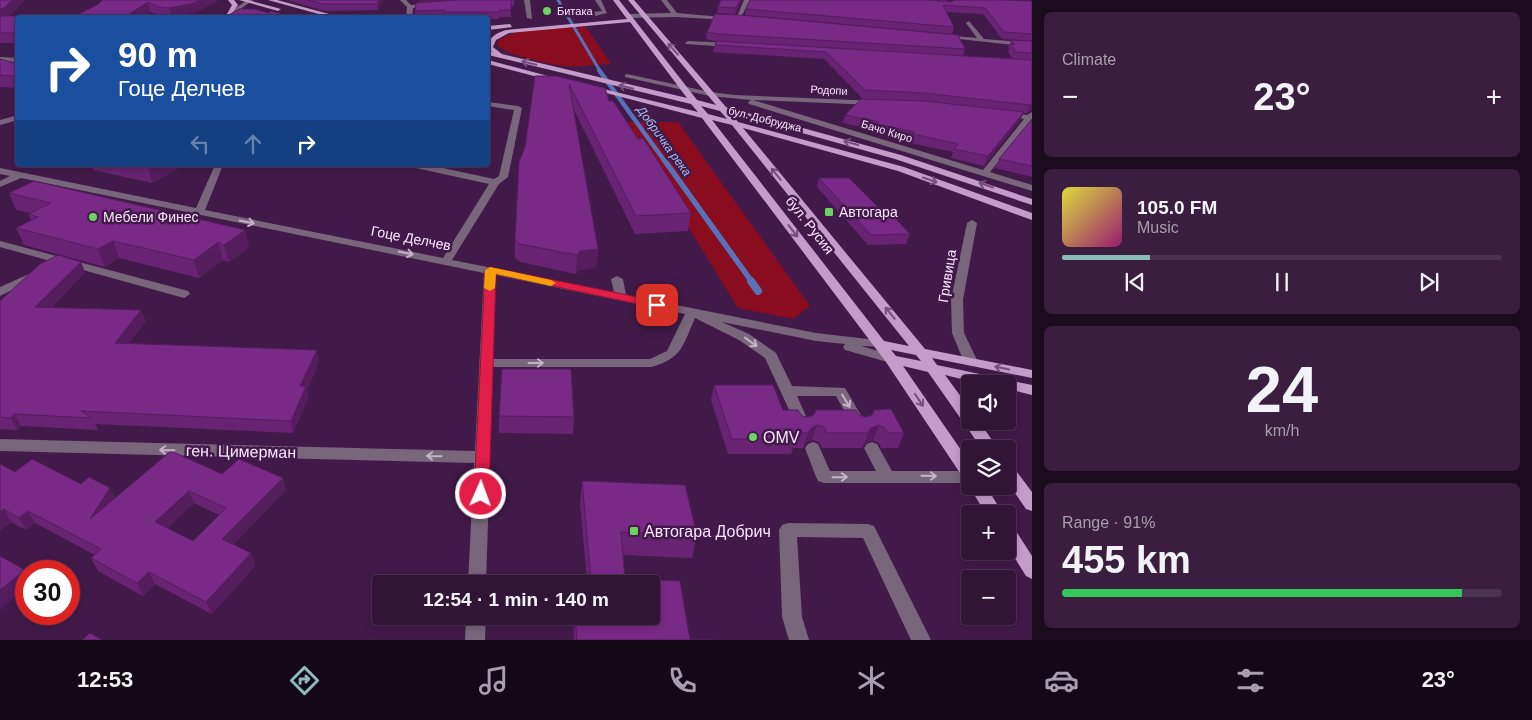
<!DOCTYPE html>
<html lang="en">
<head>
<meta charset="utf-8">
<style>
	:root { --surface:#321437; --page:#3a1d3f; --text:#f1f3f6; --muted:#a89ead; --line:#4d3352; --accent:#8bbbb9 }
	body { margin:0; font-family:Helvetica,sans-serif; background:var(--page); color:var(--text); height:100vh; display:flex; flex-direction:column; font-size:19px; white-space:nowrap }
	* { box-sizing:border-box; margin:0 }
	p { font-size:16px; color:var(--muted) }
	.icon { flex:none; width:28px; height:28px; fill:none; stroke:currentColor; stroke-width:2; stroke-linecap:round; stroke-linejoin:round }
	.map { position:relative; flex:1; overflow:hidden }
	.details { display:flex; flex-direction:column; gap:12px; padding:12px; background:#1c0b1e; width:500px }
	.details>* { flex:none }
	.hud { position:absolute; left:15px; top:15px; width:475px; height:152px; border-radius:5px; box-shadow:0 2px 8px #0003,0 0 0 1px var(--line); background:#1a4fa0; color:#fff; overflow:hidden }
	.controls { position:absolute; left:961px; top:375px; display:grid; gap:10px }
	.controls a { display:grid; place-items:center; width:55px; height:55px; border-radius:5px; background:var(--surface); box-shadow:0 2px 8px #0003,0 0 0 1px var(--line); font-size:25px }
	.speed { position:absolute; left:15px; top:560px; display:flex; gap:10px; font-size:25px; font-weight:700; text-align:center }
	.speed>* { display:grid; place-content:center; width:65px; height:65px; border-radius:50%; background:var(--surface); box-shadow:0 2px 8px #0003,0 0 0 1px var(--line); line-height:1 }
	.speed .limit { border:8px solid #d22; background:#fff; color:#111 }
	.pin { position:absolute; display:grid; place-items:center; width:42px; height:42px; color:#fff; margin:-21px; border-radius:10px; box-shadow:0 2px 8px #0006 }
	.me { position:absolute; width:55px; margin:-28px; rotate:2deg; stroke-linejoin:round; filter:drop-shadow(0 0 4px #0008) }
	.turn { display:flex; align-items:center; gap:18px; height:105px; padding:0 20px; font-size:22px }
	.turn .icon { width:65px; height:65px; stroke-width:2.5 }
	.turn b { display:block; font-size:35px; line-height:42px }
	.lanes { display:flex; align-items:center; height:48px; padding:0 20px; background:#0003; justify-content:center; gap:25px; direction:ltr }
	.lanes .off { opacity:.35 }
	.big { font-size:38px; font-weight:700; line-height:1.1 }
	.details .tile { flex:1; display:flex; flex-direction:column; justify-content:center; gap:8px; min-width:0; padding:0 18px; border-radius:8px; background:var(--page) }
	.details .dial { align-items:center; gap:0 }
	.dial b { font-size:65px; line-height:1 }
	.song { display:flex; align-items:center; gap:15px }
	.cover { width:60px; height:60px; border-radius:8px; background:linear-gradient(135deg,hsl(60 70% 55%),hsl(320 70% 35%)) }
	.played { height:5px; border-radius:2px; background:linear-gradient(90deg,var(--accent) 20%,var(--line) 20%) }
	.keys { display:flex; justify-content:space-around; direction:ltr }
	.heat { display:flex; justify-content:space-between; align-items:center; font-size:28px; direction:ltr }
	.charge { height:8px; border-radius:4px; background:linear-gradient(90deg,#34c759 91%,var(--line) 0) }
	.trip { position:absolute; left:372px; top:575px; width:288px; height:50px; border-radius:5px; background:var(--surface); box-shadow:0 2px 8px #0003,0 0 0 1px var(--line); font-weight:700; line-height:50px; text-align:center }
	.tab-bar { display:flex; height:80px; justify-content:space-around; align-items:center; background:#140816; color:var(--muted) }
	.tab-bar .icon { width:35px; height:35px }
	.tab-bar .on { color:var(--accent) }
	.tab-bar b { font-size:22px; color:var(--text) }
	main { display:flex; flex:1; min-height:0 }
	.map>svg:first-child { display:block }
	.green { fill:#8a0c1f }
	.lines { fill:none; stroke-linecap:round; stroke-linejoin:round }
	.stream-far3 { stroke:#5772ba; stroke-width:3 }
	.stream-far2 { stroke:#5772ba; stroke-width:4.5 }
	.stream-far1 { stroke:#5772ba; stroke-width:5.5 }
	.stream { stroke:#5772ba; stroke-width:8 }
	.minor { fill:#79657c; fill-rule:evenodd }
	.major { fill:#c49cca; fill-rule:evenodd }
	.wall { fill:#682373; fill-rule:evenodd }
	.shaded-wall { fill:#551d5e }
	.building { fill:#792986; stroke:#551d5e; fill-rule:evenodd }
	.oneway { stroke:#764e7d }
	.oneway2 { stroke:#c6b2c9 }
	.route { fill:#e11d48; stroke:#92132f }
	.slow { fill:#f59e0b }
	.poi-dot { fill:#6cd362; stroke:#421a49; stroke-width:2 }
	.labels { text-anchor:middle; stroke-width:5; stroke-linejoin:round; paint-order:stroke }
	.far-poi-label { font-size:11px; fill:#fae6fd; stroke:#421a49; text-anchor:start }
	.far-street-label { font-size:11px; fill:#fae6fd; stroke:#421a49 }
	.far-water-label { font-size:12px; font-style:italic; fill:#a6c1f3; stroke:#421a49 }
	.poi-label { font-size:14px; fill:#fae6fd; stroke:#421a49; text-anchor:start }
	.street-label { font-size:14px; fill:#fae6fd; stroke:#421a49 }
	.near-poi-label { font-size:16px; fill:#fae6fd; stroke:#421a49; text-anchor:start }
	.near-street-label { font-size:16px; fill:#fae6fd; stroke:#421a49 }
</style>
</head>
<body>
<main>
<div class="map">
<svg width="1032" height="640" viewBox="0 0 1032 640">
	<rect width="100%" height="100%" fill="#421a49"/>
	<path class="green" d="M586 27 611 64C596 64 579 68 564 66 549 64 508 56 498 46L497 42C514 26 563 28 586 27Z
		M624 122H678L810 306 793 319 738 308Z"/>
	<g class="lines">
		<path class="stream-far3" d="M558 0 600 71"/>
		<path class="stream-far2" d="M599 70 666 163"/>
		<path class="stream-far1" d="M665 161 752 282"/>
		<path class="stream" d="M751 281 758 291"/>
		<path class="minor" d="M247 0H253L228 18H222Z
			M400 0H406L411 5 432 3 435 5 413 8 412 18H406L407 7Z
			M524 0H530L532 19 527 18Z
			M595 0H601L607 13 591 17 575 12 589 9 591 12 585 13 602 11Z
			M661 0H667L677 13 733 18 730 20 675 17 628 18 625 16 628 14 671 13Z
			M744 0H750L740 19H736Z
			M969 21 984 39 1032 43V47L941 37 944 35 977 38 966 23Z
			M688 41 730 43 733 45 730 47 686 44 685 43Z
			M0 57 18 58V62L0 61Z
			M627 74 710 92 735 95 877 101V105H874L753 100 983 170 1024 119 1003 116V112L1027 115 1032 112V120L990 172 1032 185V191L749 104 748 102 751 100 710 96 625 77V75Z
			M488 102 518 106 522 108 508 177 499 184 452 260 614 292 611 279 617 276 623 279 626 295 816 333 885 341 887 344 885 347 861 346 896 356 898 359 896 362 891 363 845 350 843 347 845 344 816 341 722 322 749 334 776 353 792 386 845 388 866 424 864 428 859 429 854 428 836 396H797L810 425 808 429 803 430 798 429 765 358 739 340 695 318C683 345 682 359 651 367H493L486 584H468L474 463 0 451V439L475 451 484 273 21 178 0 187V181L10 176 0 174V168L196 208 215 165H223L205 210 443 258 489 184 416 168 412 165H429L494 179 499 176 514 110 488 106ZM496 275 685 314 667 351 650 359H493Z
			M18 115V120L0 125V120Z
			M972 220 977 223 963 300 964 333 978 362 971 366 964 362 952 333 951 300 967 223Z
			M0 241 188 291 190 294 184 298 0 247Z
			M36 271 40 272 42 274 40 276 0 296V287Z
			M813 442 818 444 830 471H876L864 448 867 444 872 442 877 444 892 471H970V483H824L818 481 816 477 805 448 808 444Z
			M788 523 868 524 874 526 931 640H911L863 538 797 537 802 617 809 640H789L782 617 779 530 782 525Z
			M466 616H486L485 640H465Z"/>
		<path class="major" d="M228 0H234L238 5 230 16 227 14 232 5Z
			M239 0H248L281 9 278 11Z
			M268 0H277L344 18H333Z
			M613 0H619L697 100 716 105 628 0H634L726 107 901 155 1032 199V205L895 159 731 113 738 122 904 167 1032 213V220L898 171 743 128 925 349 1032 370V378L932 358 937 365 1032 385V395L1008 389V384H982L945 375 970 409V421H979L998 449H982L928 372 903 366 970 463V481L964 479 886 362 702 118 587 88 591 86 698 112 691 104 488 55V51L492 52 488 48C488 37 497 33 506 30L627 19ZM630 22 687 98 502 54 493 47 496 40 509 33ZM701 106 720 111 727 119 708 114ZM712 120 732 125 909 346 884 341ZM891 350 916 355 921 361 896 356Z
			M510 24 512 27 488 30V26Z
			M488 60 559 79 561 80 557 82 488 64Z
			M1008 466 1014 468 1032 492V511L1026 509 1008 483Z
			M970 484V486H986L1003 514H986L969 486Z
			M1008 526 1014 528 1032 556V579L1026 576 1008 547Z"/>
	</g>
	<path class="wall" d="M0 0H25L9 16 77 15 97 5 103 0H219L196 12 172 17 162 16 150 12 141 18H18V43H0Z
		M287 0H382L378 10 324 11Z
		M419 0H514V6H511V17H499V19H488V18L415 17V11L429 2Z
		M721 0H742L735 14 717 13 718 7Z
		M750 0H947L946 1H1032V41L1002 39 983 14 946 12 954 27 952 34 745 15 746 9Z
		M707 32 965 49 963 56 1013 59 1008 52 1009 48 1008 47 1011 40 1032 41V110L1027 113H1024L1020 120 984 166 951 158 953 152 910 143 911 141 875 133 876 130 843 123 845 115 891 100 863 99 824 59 713 52 716 41 706 39Z
		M0 59 18 64V88L0 87Z
		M556 76 609 101 638 139 691 213 688 231 635 234 573 108 598 249 596 268 579 270 576 274 520 262 515 258V240Z
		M1032 119V177L995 168 999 159Z
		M91 165H181L177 169 152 183 93 170Z
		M819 178 880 209 910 234 906 244 868 245 817 187Z
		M9 193 245 230 249 247 229 262 223 260 199 278 119 258 105 267 24 245 16 228 31 220 29 214 31 213 16 210Z
		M85 272 51 308 146 321 129 343 319 362 307 390 308 398 293 433 95 424 98 430 21 426 17 430 0 429V301Z
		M714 385 783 410 802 416 808 417 859 415 904 433 898 448H881L879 443 873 440 866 443 862 448H822L819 442 812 440 806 443 803 448H793L791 454H728L711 400Z
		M499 416 574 417 573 434 499 433Z
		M0 464 15 472 81 484 115 498 222 474 286 490 233 545 251 553 255 566 212 614 155 584 143 596 98 571 91 558 95 555 35 523 26 530 11 522 0 530ZM194 503 219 515 193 541 167 528Z
		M582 481 685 485 697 535 692 558 623 555 625 579 680 581 690 640H716H574L573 616H651V584H573L574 579H587L580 504Z"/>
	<path class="shaded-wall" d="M12 0H25L8 18 0 19V9Z
		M200 0H219L196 12 172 17 169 8Z
		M379 0H382L378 10 377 4Z
		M419 0H473L419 3Z
		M740 0H742L735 14 736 8Z
		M148 2 150 12 141 18H123Z
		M1032 104V110L1027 113 1030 105Z
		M1024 112 1020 120 984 166 988 156Z
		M147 165H181L177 169 152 183Z
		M245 230 249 247 229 262 224 245Z
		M113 241 119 258 105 267 98 249Z
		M218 242 223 260 199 278 194 260Z
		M598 249 596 268 579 270 576 274 577 255 580 251Z
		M81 262 85 272 40 318 35 307Z
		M141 310 146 321 120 354 115 343Z
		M317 350 319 362 307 390 308 398 293 433 291 421 300 386Z
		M14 414 21 426 17 430 11 418Z
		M817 425 812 440 806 443 803 448 808 433 811 428Z
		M879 425 873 440 866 443 862 448 868 433 871 428Z
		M283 478 286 490 227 552 222 539Z
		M110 488 116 500 90 519Z
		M189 491 194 503 160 534 155 522Z
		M4 509 11 522 0 531V512Z
		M28 511 35 523 26 530 19 518Z
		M251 553 255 566 212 614 206 602Z
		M25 570 26 572V587L0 610V590Z
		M149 572 155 584 143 596 137 583Z"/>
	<path class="building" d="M0 0H12L4 8 0 9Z
		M103 0H200L194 3 169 8 159 7 148 2 123 18H18V33H0V16L77 15 97 5Z
		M307 0H379L377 4H323Z
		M457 0H511V10H499V12H444V10L415 11 416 3Z
		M721 0H740L736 8 718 7Z
		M750 0H929L952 2 954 0H1002L1032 1V34L1004 32 985 8 943 5 954 27 746 9Z
		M239 9H255L269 13 270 11 296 18H224Z
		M715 14 739 15 958 35 965 49 719 34 707 32Z
		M1011 40 1032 41V53L1016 52 1011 44 1015 45Z
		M716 41 1032 60V104L1030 105 924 93 865 90 826 52 715 45Z
		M0 59 18 64V76L0 75Z
		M535 76H556L605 88 609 101H613L638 139 643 138 691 213 636 216 569 84 598 249 580 251 577 255 520 244 515 240 519 162 525 147Z
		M861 99 924 101 1024 112 988 156 954 149 958 144 913 134 914 132 877 124 879 122 845 115Z
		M1032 119V166L999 159Z
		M819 178H849L880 209H887L910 234 871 235Z
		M34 181 245 230 224 245 218 242 194 260 113 241 98 249 16 228 38 217 29 214 51 203 9 193Z
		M58 255 81 262 35 307 141 310 115 343 317 350 300 386H306L291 421 81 411 92 418 14 414 11 418 0 417V301L40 264Z
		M502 369H571L574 417 499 416Z
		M714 385H773L783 410H798L802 416 808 417 814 415 816 410H856L859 415 866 417 872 415 874 410 891 409 904 433H888L885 428 879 425 871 428 868 433H827L824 427 817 425 811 428 808 433H793L795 439H732Z
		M171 451 222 474 239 459 283 478 222 539 251 553 206 602 149 572 137 583 91 558 101 549 28 511 19 518 4 509 0 512V464L15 472 32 459 81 484 89 477 110 488 90 519ZM189 491 226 508 193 541 155 522Z
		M582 481 685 485 697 535 621 532 625 579 680 581 690 640H716H577L575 616H651V584H574V579H591Z
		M0 556 25 570 0 590Z
		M90 633 102 640H82Z"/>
	<defs><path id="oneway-shaft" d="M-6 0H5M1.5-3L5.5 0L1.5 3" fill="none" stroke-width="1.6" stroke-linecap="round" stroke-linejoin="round" transform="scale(1.25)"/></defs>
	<g class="oneway">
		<use href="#oneway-shaft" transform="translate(673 49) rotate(-131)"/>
		<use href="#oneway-shaft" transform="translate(529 63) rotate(-166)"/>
		<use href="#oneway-shaft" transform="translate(626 87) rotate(-166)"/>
		<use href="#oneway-shaft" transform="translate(851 143) rotate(-165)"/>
		<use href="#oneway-shaft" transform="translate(776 174) rotate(-129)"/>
		<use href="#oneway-shaft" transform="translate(930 180) rotate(19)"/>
		<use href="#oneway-shaft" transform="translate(986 185) rotate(-161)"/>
		<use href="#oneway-shaft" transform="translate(793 231) rotate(52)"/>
		<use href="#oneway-shaft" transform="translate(890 313) rotate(-129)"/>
		<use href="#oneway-shaft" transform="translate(1002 368) rotate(-168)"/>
		<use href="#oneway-shaft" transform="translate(919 400) rotate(56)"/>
	</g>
	<g class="oneway2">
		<use href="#oneway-shaft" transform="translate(247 222) rotate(11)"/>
		<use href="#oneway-shaft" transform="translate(406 253) rotate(11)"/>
		<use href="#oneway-shaft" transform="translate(751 342) rotate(36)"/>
		<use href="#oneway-shaft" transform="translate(536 363)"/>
		<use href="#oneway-shaft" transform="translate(846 401) rotate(59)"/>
		<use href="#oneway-shaft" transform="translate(167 450) rotate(-179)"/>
		<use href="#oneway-shaft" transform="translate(434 456) rotate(-179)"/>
		<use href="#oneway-shaft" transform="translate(929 476) rotate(1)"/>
		<use href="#oneway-shaft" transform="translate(840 477) rotate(-1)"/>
	</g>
	<path class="route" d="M490 267 657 301 662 305 657 308 496 274 489 494 487 498 481 499 476 498 474 494 485 270Z"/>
	<path class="slow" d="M490 267 551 280 556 283 551 286 496 274 495 288 490 291 484 288 485 270Z"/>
	<g class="poi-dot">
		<circle cx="547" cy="11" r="5"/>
		<rect x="824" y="207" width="10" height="10" rx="2.5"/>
		<circle cx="93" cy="217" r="5"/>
		<circle cx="753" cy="437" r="5"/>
		<rect x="629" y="526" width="10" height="10" rx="2.5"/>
	</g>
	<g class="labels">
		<g class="far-poi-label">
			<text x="557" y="15">Битака</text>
		</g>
		<g class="far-street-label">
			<text transform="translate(829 90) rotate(3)" y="4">Родопи</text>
			<text transform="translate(765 119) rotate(14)" y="4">бул. Добруджа</text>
			<text transform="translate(887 131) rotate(17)" y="4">Бачо Киро</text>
		</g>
		<g class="far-water-label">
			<text transform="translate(664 141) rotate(54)" y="4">Добричка река</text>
		</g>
		<g class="poi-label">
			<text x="839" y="217">Aвтогара</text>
			<text x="103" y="222">Мебели Финес</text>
		</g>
		<g class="street-label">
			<text transform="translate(810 225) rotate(52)" y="5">бул. Русия</text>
			<text transform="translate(411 238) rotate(11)" y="5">Гоце Делчев</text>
			<text transform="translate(947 276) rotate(-81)" y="5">Гривица</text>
		</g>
		<g class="near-poi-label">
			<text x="763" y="443">OMV</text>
			<text x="644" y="537">Автогара Добрич</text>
		</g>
		<g class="near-street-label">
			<text transform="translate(241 451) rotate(1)" y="6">ген. Цимерман</text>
		</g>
	</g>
</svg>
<div class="controls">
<a><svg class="icon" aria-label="sound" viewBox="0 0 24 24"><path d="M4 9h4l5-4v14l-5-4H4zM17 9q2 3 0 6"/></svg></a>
<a><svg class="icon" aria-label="layers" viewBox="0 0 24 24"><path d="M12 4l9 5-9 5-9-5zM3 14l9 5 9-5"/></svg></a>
<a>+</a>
<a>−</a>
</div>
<div class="speed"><div class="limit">30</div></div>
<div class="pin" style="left:657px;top:305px;background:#d93025"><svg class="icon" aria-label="arrive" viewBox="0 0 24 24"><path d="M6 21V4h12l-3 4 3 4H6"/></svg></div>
<svg class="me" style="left:481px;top:494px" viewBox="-20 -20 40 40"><circle r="17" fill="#e11d48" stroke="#fff" stroke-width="3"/><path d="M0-11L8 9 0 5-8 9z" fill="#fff"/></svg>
<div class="trip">12:54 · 1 min · 140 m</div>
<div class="hud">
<div class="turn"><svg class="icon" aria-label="right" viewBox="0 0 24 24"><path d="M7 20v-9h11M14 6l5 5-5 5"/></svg><div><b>90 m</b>Гоце Делчев</div></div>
<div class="lanes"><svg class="icon off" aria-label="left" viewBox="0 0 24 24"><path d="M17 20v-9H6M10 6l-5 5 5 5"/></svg><svg class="icon off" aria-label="ahead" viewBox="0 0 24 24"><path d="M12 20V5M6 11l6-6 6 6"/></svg><svg class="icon" aria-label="right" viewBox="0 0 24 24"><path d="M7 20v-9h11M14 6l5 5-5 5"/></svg></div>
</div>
</div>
<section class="details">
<div class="tile"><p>Climate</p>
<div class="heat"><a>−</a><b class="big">23°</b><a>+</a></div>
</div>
<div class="tile">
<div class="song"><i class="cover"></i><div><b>105.0 FM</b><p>Music</p></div></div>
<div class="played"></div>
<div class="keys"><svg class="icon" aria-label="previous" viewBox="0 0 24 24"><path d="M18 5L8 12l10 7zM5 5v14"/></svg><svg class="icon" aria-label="pause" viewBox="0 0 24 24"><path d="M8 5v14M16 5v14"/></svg><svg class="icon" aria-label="next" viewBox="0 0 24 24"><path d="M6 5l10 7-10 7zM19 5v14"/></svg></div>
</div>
<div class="tile dial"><b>24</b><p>km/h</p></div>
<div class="tile"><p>Range · 91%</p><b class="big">455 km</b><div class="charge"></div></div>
</section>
</main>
<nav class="tab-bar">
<b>12:53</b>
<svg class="icon on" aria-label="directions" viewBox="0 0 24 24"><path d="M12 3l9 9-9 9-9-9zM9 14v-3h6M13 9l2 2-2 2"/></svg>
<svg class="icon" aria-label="music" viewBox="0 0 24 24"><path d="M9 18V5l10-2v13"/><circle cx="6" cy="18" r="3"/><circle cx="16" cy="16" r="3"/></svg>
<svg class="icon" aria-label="phone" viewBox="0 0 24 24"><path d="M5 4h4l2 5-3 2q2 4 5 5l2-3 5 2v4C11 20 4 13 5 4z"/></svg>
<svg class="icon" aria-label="climate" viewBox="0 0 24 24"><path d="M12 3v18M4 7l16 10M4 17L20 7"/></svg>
<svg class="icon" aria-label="car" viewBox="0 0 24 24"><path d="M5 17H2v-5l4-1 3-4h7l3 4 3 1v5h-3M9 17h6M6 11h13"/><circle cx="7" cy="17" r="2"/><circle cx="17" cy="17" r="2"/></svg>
<svg class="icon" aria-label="filters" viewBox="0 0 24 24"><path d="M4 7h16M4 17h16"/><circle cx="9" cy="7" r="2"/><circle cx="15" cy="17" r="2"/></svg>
<b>23°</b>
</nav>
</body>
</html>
